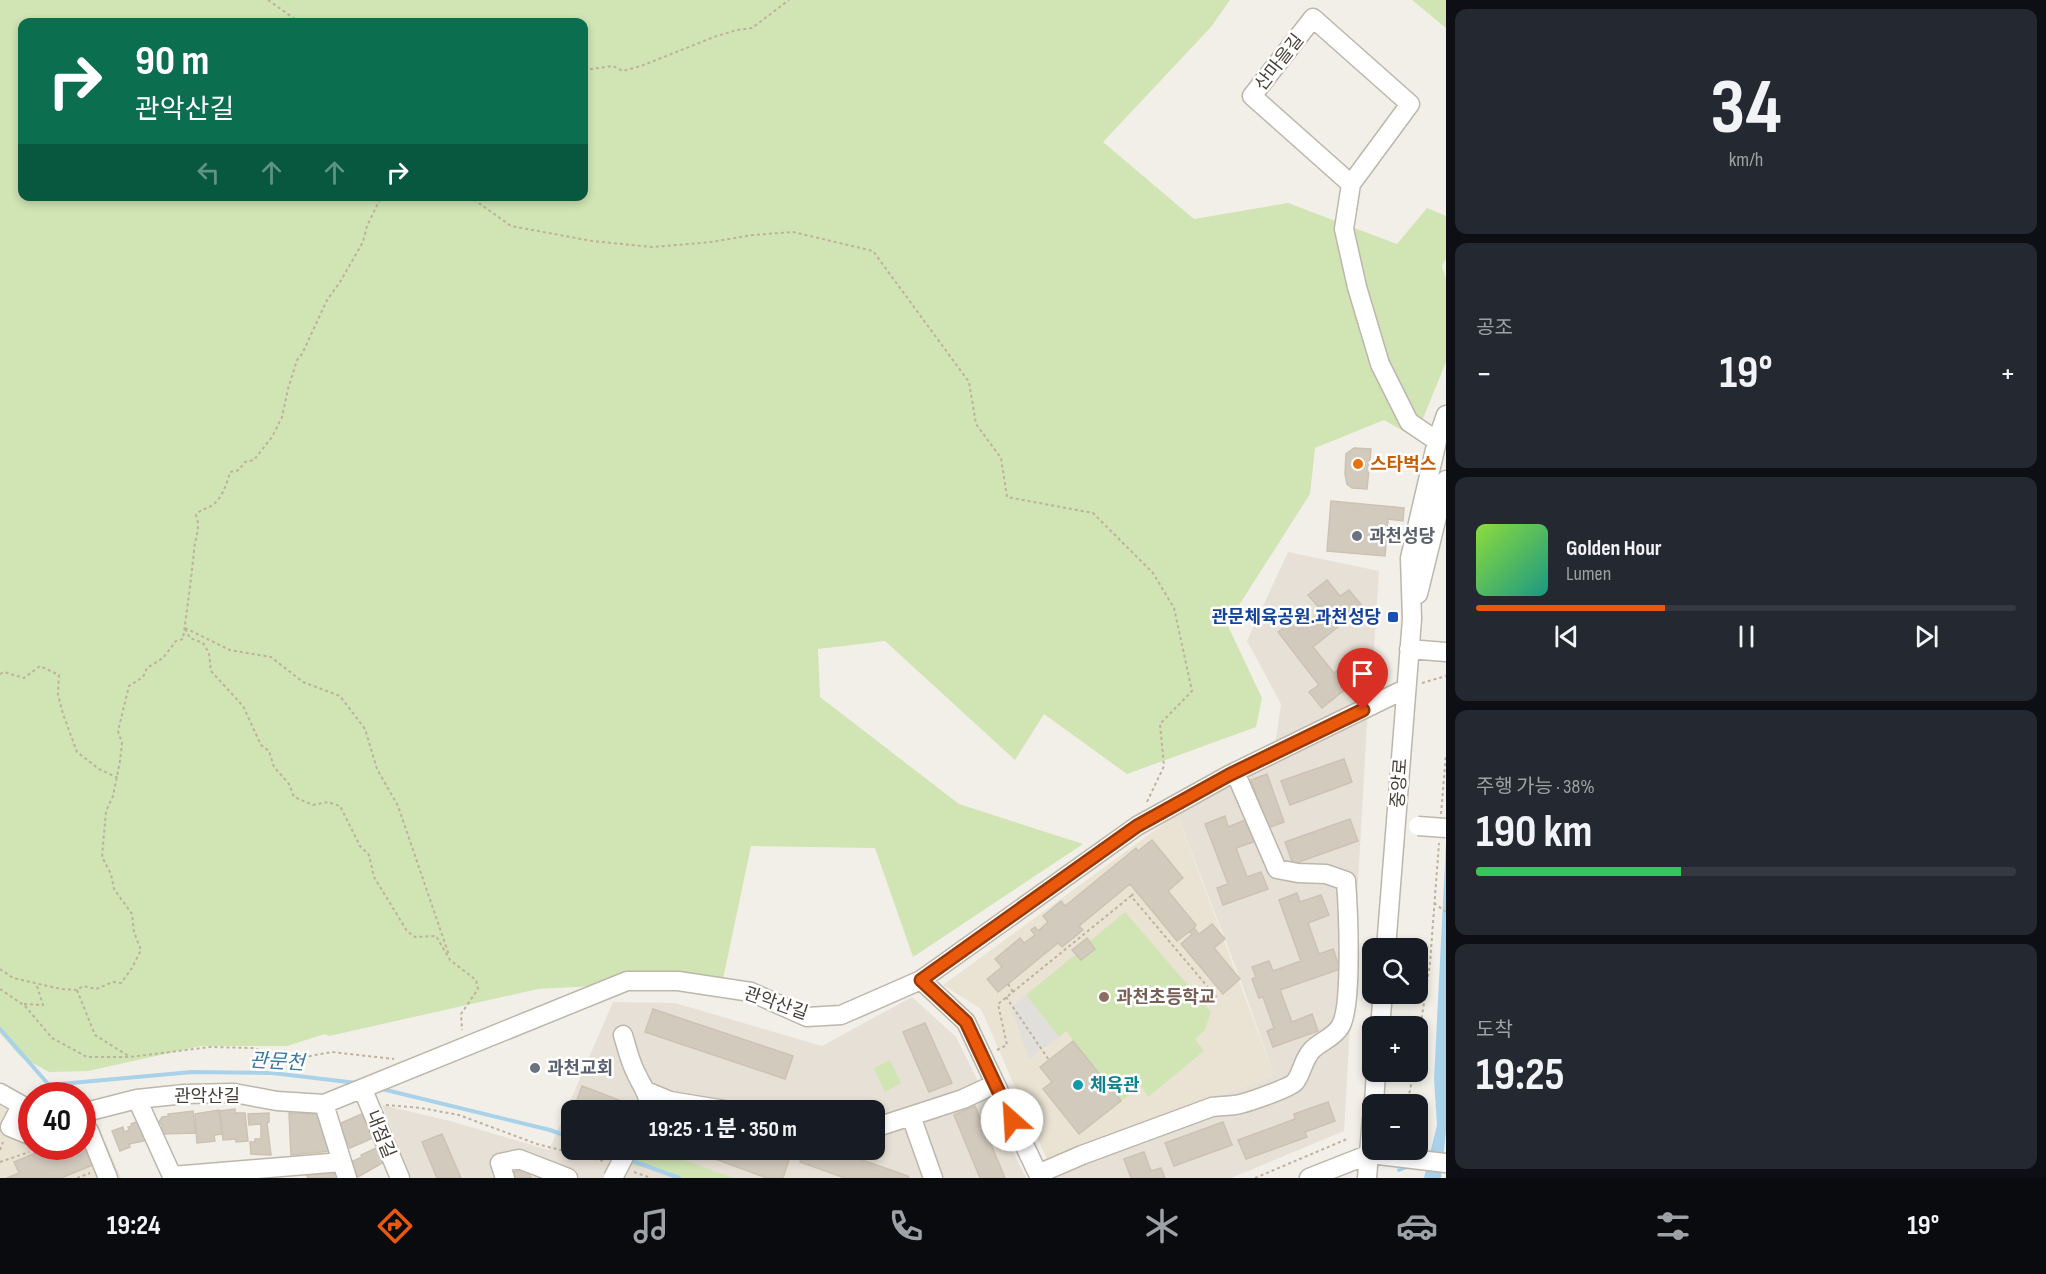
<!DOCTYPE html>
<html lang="ko">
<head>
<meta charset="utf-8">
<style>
	:root { --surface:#171b24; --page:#242831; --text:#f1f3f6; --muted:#9ea1a6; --line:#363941; --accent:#ea580c }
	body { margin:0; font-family:"Sofia Sans Condensed","Noto Sans KR",sans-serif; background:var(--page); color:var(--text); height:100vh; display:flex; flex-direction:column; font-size:22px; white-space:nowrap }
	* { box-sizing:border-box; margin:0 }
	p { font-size:20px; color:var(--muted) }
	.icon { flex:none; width:33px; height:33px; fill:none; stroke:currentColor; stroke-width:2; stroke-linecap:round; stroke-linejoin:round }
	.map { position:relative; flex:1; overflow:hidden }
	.drawer { display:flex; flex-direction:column; gap:9px; padding:9px; background:#0d0f14; width:600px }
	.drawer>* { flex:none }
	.hud { position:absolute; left:18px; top:18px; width:570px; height:183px; border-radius:12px; box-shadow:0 3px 9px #0003; background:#0b6e4f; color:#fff; overflow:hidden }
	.tools { position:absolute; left:1362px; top:938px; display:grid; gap:12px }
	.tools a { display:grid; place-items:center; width:66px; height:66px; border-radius:12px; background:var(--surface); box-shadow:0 3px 9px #0003; font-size:30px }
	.speed { position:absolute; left:18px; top:1082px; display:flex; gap:12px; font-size:30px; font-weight:700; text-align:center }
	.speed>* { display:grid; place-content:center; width:78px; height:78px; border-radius:50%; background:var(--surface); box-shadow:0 3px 9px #0003; line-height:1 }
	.speed .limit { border:9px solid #d22; background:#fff; color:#111 }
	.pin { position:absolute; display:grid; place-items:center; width:51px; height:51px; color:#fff; margin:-62px -26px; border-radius:50% 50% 50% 0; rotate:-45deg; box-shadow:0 0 6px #0007 }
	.pin .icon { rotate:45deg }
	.me { position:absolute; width:66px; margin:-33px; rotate:334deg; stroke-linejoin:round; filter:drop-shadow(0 0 4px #0008) }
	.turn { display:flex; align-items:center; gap:21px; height:126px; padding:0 18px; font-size:27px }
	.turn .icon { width:78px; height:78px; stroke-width:2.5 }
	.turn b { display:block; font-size:42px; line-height:51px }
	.lanes { display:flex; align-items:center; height:57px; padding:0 18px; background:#0003; justify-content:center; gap:30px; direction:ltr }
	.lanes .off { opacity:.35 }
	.big { font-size:45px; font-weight:700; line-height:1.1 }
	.drawer .widget { flex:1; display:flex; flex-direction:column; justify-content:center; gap:9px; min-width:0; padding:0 21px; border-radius:12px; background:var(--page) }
	.drawer .dial { align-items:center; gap:0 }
	.dial b { font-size:78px; line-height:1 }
	.song { display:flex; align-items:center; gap:18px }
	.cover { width:72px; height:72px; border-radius:9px; background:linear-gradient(135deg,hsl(90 70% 55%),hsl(170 70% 35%)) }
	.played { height:6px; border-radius:3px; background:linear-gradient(90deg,var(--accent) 35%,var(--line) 35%) }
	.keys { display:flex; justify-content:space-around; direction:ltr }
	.heat { display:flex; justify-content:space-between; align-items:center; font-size:33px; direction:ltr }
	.charge { height:9px; border-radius:4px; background:linear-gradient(90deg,#34c759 38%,var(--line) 0) }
	.trip { position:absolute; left:561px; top:1100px; width:324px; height:60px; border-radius:12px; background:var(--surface); box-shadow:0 3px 9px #0003; font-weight:700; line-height:60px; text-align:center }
	.dock { display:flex; height:96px; justify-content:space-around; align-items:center; background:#090b0e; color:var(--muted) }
	.dock .icon { width:42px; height:42px }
	.dock .selected { color:var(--accent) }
	.dock b { font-size:27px; color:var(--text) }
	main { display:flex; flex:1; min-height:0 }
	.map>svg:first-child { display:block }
	.residential { fill:#e6e0d6; fill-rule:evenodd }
	.education { fill:#eae3d3 }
	.green { fill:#d0e4b4; fill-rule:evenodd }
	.parking { fill:#e1dfdc }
	.water { fill:#a9d2ea }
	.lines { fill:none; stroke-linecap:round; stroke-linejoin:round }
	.stream { stroke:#a9d2ea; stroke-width:4 }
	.building { fill:#d3cabe; stroke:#cdc2b2; stroke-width:1.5 }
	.minor-casing { stroke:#bdb6ab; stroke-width:21 }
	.path { stroke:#beb19d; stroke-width:2; stroke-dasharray:3 3; stroke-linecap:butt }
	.minor { stroke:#fff; stroke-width:18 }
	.minor-bridge-casing { stroke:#bdb6ab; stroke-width:21; stroke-linecap:butt }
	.minor-bridge { stroke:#fff; stroke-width:18 }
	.route-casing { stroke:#983908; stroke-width:15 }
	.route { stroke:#ea580c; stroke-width:10 }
	.food-dot { fill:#e8710a; stroke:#fff; stroke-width:2 }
	.worship-dot { fill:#6b7280; stroke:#fff; stroke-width:2 }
	.transit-dot { fill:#1a4fb4; stroke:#fff; stroke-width:2 }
	.education-dot { fill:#8d6e63; stroke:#fff; stroke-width:2 }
	.culture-dot { fill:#0f9aa8; stroke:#fff; stroke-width:2 }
	.labels { text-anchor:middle; stroke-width:5; stroke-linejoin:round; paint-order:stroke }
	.street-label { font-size:18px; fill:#453f37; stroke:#fff }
	.food-label { font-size:18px; font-weight:bold; fill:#c56008; stroke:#fff; text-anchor:start }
	.worship-label { font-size:18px; font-weight:bold; fill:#5b616d; stroke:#fff; text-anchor:start }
	.transit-label { font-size:18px; font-weight:bold; fill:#164399; stroke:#fff; text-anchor:end }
	.education-label { font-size:18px; font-weight:bold; fill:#785e54; stroke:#fff; text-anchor:start }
	.culture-label { font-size:18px; font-weight:bold; fill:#0d838f; stroke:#fff; text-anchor:start }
	.water-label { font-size:20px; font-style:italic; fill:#3778a1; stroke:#fff }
</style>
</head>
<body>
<main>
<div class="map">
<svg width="1446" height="1178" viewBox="0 0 1446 1178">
	<rect width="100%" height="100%" fill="#f2efe8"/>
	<path class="residential" d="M1288 552 1379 571 1371 696 1275 746 1281 704 1247 641Z
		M1368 705 1344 1131 1231 1178H1055L1047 1160 1274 1075 1240 979 1177 814Z
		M912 997 956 1037 1026 1178H411L382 1105 450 1121 549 1150 613 1002 675 1003 822 1046ZM572 1110H874V1149H572Z"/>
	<path class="education" d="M1177 814 1274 1075 1047 1160 981 1009 943 985Z
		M0 1106 31 1123 32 1146H82L83 1124 98 1125 121 1178H0Z"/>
	<path class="green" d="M0 0H1230L1211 27 1103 142 1194 219 1288 203 1397 244 1427 208 1446 216V259L1442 266 1446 279V362L1415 438 1384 420 1315 448 1310 494 1227 624 1262 698 1256 727 1127 774 1044 714 1015 760 885 641 818 649 820 697 959 804 1083 844 913 957 875 848 751 846 723 979 538 989 329 1036 325 1034 287 1046H201L88 1071 49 1072 20 1056 0 1033ZM22 22H584V196H22Z
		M1412 0H1446V28Z
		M1125 912 1211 1012 1205 1030 1195 1039 1204 1051 1148 1097 1141 1086 1121 1101 1066 1031 1059 1037 1026 995 1076 954 1081 960 1095 949 1089 942Z
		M890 1060 901 1083 885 1092 874 1068Z
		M595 1149H655L733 1178H673L657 1170 630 1165Z"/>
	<path class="parking" d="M1026 995 1059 1037 1029 1059 1011 1007Z"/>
	<path class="water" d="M1446 843V1131L1441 1178H1424L1437 1125 1434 1079Z"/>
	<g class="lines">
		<path class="stream" d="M0 1029 49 1085 192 1072 272 1073 357 1083
			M382 1089 550 1130 572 1138
			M601 1149 620 1156
			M630 1160 679 1178
			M1399 1170 1409 1166"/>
	</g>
	<path class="building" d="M1354 448 1371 449 1367 489 1352 488 1347 484 1345 474 1346 454Z
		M1331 501 1404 508 1403 521 1388 519 1385 556 1327 551Z
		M1327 580 1340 596 1349 590 1363 607 1313 647 1334 673 1346 663 1358 679 1322 708 1309 692 1319 685 1278 632 1293 621 1299 629 1322 611 1308 595Z
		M1344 759 1352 782 1290 805 1281 781Z
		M1267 774 1284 822 1268 828 1251 780Z
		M1225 816 1228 827 1248 819 1256 841 1236 848 1247 877 1261 872 1268 889 1223 905 1217 888 1228 884 1205 824Z
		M1350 819 1358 841 1293 864 1285 842Z
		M1152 840 1183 878 1168 891 1196 925 1194 928 1177 941 1130 884 1079 926 1083 930 1062 947 1058 943 998 992 987 979 1002 967 995 959 1020 938 1024 943 1035 935 1031 930 1035 927 1038 931 1048 922 1043 916 1061 901 1065 906 1136 848 1138 851Z
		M1297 893 1300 902 1321 895 1329 915 1308 923 1319 954 1333 949 1340 969 1280 990 1292 1022 1312 1014 1318 1031 1273 1047 1267 1031 1274 1028 1263 997 1259 998 1252 979 1256 977 1252 967 1269 961 1273 971 1301 961 1279 900Z
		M1212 924 1225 939 1214 948 1240 979 1223 994 1181 944 1192 934 1190 931 1194 928 1199 934Z
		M1087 938 1095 949 1081 960 1072 950Z
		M653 1009 793 1056 785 1079 645 1032Z
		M925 1023 952 1083 929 1092 903 1032Z
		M1073 1041 1121 1101 1079 1134 1043 1089 1052 1082 1040 1067Z
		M582 1086 629 1104 626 1110H580L574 1108Z
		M1328 1102 1335 1121 1305 1132 1307 1137 1246 1159 1238 1140 1295 1119 1294 1114Z
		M975 1106 1005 1178H980L954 1115Z
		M235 1109V1113H245L248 1141 236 1142V1139L223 1140 220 1111Z
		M219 1110 222 1134 214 1135 215 1141 197 1143 195 1114Z
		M193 1111 195 1133 163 1134 162 1125 159 1122 162 1117 169 1116 168 1114Z
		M269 1113V1122L267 1123 271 1155 251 1154 250 1142H255V1139H261V1124L249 1125 248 1114Z
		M289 1113 319 1114 320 1125 325 1124 331 1151 291 1155Z
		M364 1113 375 1137 350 1148 339 1124Z
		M141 1120 149 1140 129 1144 130 1147 120 1151 112 1131 123 1127 124 1132 129 1130 128 1127 132 1126 131 1124Z
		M1223 1122 1232 1145 1174 1166 1165 1143Z
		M442 1134 461 1178H437L422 1142Z
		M91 1142 100 1162 61 1178H7L19 1173 14 1162 48 1148 52 1158Z
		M376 1148 384 1162 358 1177 351 1162 362 1157 361 1155Z
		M688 1149H759L789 1160 783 1178H767Z
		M804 1149H831L908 1176 909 1178H845L800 1162Z
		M1144 1152 1151 1171 1161 1168 1165 1178H1131L1124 1159Z
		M334 1166 337 1174 334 1175 335 1178H308L305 1172Z
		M526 1167 531 1178H510L512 1173Z"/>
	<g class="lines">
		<defs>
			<path id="minor" d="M1351 184 1252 96 1313 18 1410 104 1351 184 1344 229 1357 287 1380 364 1409 422 1437 441
				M1418 594 1446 480
				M1409 649 1446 652
				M1386 948 1412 619 1410 558 1437 441 1446 415
				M921 980 966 1022 1040 1178
				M1380 1026 1383 993
				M623 1035C627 1048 630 1062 636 1073 641 1085 652 1097 647 1110
				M363 1090 400 1178
				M646 1091 670 1101 725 1110
				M0 1093 30 1110
				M137 1099 172 1176
				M324 1104 342 1162
				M1374 1104 1376 1071
				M21 1106 10 1127 32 1136
				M82 1113 137 1099 185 1094 234 1093 277 1101 324 1104 627 981H678L751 992 807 1017 841 1015 921 980 1137 826 1229 775 1405 689
				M911 1116 933 1178
				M874 1128 963 1099 995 1084
				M82 1133 89 1131 108 1178
				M1038 1174 1082 1155 1212 1107C1220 1106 1228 1106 1235 1105 1244 1104 1290 1088 1295 1082 1302 1074 1303 1059 1312 1050 1321 1041 1333 1038 1340 1027 1353 1008 1348 907 1346 881L1326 874 1298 873 1277 869 1235 772
				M172 1178V1176L342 1162 347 1178
				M505 1178 500 1163 519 1159 568 1178
				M1309 1178 1370 1154 1446 1163
				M1367 1178 1372 1118"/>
		</defs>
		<use href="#minor" class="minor-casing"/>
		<path class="path" d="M268 0 299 22
			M584 70 613 66 623 71 641 66 714 37 737 30 752 28 789 0
			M469 196 511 226 592 241 652 247 711 242 753 235 793 232 873 251 969 382 976 424 1001 458 1007 497 1093 513 1153 573 1174 608 1192 691 1160 724 1164 766 1147 802
			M185 628 230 650 271 657 303 682 340 696 365 729 377 769 398 806 449 955
			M185 629 190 638 203 643 209 653 211 671 243 706 261 745 269 751 274 767 289 784 294 797 313 805 328 802 340 806 360 846 369 855 374 877 407 931 415 937 436 936 450 960 476 980 478 989 461 1014 462 1030
			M0 674 4 672 24 678 40 666 59 675 58 695 63 714 77 752 99 769 118 778
			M1422 683 1446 676
			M1441 814 1446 754
			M1131 896 1136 892
			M1434 903 1446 912
			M0 969 13 978 61 989 77 990 83 986 96 989 113 982 121 983 132 968 141 950 134 932 132 914 114 889 111 874 102 857 106 811 113 796 120 761 122 743 118 731 129 686 143 677 147 668 163 658 176 641 183 639C187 610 191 581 194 551 195 537 201 528 196 515 202 508 208 509 214 504 223 496 227 483 230 472L239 470 245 462 254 460 272 437 282 417 288 389 297 360 302 354 327 300 340 282 363 242 367 226 379 201V196
			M1008 984 1013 992
			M0 989 25 1006 52 1038 87 1057H130L210 1047 252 1048 293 1059 332 1052 394 1059
			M77 990 95 1035 130 1057
			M1006 997 1049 1060
			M24 1004 43 1005 36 983
			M1418 1042 1430 963 1439 843
			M997 1050 1007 1045 998 1004 1131 896 1218 999
			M1404 1104 1410 1091 1413 1071
			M386 1105 421 1108 459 1115 537 1144 603 1161
			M0 1150 3 1142
			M0 1162 29 1152
			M634 1172 651 1178
			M77 1178 90 1173
			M1255 1178 1347 1139"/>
		<use href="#minor" class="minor"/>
		<defs>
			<path id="minor-bridge" d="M1418 826 1446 828
				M613 1178 628 1149"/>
		</defs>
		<use href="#minor-bridge" class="minor-bridge-casing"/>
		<use href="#minor-bridge" class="minor-bridge"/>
	</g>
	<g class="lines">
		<defs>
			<path id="route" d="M1012 1120 966 1022 921 980 1137 826 1229 775 1363 710"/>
		</defs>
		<use href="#route" class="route-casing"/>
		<use href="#route" class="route"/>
	</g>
	<circle class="food-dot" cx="1358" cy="464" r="6"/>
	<g class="worship-dot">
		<circle cx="1357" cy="536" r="6"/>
		<circle cx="535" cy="1068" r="6"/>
	</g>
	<rect class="transit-dot" x="1387" y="611" width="12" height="12" rx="3"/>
	<circle class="education-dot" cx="1104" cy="997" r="6"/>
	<circle class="culture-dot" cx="1078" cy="1085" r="6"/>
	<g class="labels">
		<g class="street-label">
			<text transform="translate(1279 62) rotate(-52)" y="6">산마을길</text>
			<text transform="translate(1399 783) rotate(-86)" y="6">중앙로</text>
			<text transform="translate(776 1003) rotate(19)" y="6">관악산길</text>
			<text x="207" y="1102">관악산길</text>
			<text transform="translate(381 1134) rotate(68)" y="6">내점길</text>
		</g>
		<g class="food-label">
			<text x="1370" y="470">스타벅스</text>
		</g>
		<g class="worship-label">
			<text x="1369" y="542">과천성당</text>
			<text x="547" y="1074">과천교회</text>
		</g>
		<g class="transit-label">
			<text x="1381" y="623">관문체육공원.과천성당</text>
		</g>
		<g class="education-label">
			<text x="1116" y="1003">과천초등학교</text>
		</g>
		<g class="culture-label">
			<text x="1090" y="1091">체육관</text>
		</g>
		<g class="water-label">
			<text transform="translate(277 1061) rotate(3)" y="7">관문천</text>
		</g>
	</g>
</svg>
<div class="tools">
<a><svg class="icon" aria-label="search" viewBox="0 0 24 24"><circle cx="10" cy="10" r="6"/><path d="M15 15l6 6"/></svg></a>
<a>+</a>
<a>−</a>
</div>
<div class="speed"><div class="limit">40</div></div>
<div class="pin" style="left:1363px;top:710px;background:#d93025"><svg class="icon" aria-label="arrive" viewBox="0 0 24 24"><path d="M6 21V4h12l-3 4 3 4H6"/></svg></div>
<svg class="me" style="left:1012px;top:1120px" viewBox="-20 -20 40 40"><circle r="19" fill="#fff"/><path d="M0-13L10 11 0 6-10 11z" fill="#ea580c"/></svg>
<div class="trip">19:25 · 1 분 · 350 m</div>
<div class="hud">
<div class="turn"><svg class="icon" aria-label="right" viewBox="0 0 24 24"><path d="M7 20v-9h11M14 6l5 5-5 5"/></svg><div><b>90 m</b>관악산길</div></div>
<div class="lanes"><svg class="icon off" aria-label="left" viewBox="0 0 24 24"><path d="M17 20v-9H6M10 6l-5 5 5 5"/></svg><svg class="icon off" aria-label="ahead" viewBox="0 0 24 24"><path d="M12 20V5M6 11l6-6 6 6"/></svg><svg class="icon off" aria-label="ahead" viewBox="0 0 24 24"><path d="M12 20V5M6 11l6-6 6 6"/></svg><svg class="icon" aria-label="right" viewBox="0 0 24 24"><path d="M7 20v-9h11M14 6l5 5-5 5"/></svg></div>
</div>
</div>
<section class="drawer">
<div class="widget dial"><b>34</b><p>km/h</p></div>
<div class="widget"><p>공조</p>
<div class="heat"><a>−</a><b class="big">19°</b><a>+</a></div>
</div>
<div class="widget">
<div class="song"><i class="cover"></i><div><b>Golden Hour</b><p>Lumen</p></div></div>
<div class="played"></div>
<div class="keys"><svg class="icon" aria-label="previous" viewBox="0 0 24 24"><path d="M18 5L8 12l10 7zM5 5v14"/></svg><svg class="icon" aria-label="pause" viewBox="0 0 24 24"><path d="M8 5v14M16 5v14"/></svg><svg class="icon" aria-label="next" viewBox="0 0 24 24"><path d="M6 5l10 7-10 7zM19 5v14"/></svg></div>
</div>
<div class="widget"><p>주행 가능 · 38%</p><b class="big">190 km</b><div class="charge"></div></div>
<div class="widget"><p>도착</p><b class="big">19:25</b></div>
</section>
</main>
<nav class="dock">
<b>19:24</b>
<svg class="icon selected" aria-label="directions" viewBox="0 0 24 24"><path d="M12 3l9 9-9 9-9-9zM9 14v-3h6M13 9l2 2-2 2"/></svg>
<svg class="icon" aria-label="music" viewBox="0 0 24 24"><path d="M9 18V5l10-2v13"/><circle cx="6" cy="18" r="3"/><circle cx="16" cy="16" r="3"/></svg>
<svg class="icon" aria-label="phone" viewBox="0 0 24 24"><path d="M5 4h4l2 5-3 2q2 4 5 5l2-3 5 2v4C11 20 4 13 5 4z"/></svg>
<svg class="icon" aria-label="climate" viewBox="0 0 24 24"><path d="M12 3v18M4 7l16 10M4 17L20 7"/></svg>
<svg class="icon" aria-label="car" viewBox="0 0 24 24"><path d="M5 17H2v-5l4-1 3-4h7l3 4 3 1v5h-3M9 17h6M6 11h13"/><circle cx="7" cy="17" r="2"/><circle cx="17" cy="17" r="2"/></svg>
<svg class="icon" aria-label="filters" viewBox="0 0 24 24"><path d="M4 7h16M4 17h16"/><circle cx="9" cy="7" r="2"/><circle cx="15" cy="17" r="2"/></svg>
<b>19°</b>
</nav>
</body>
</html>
